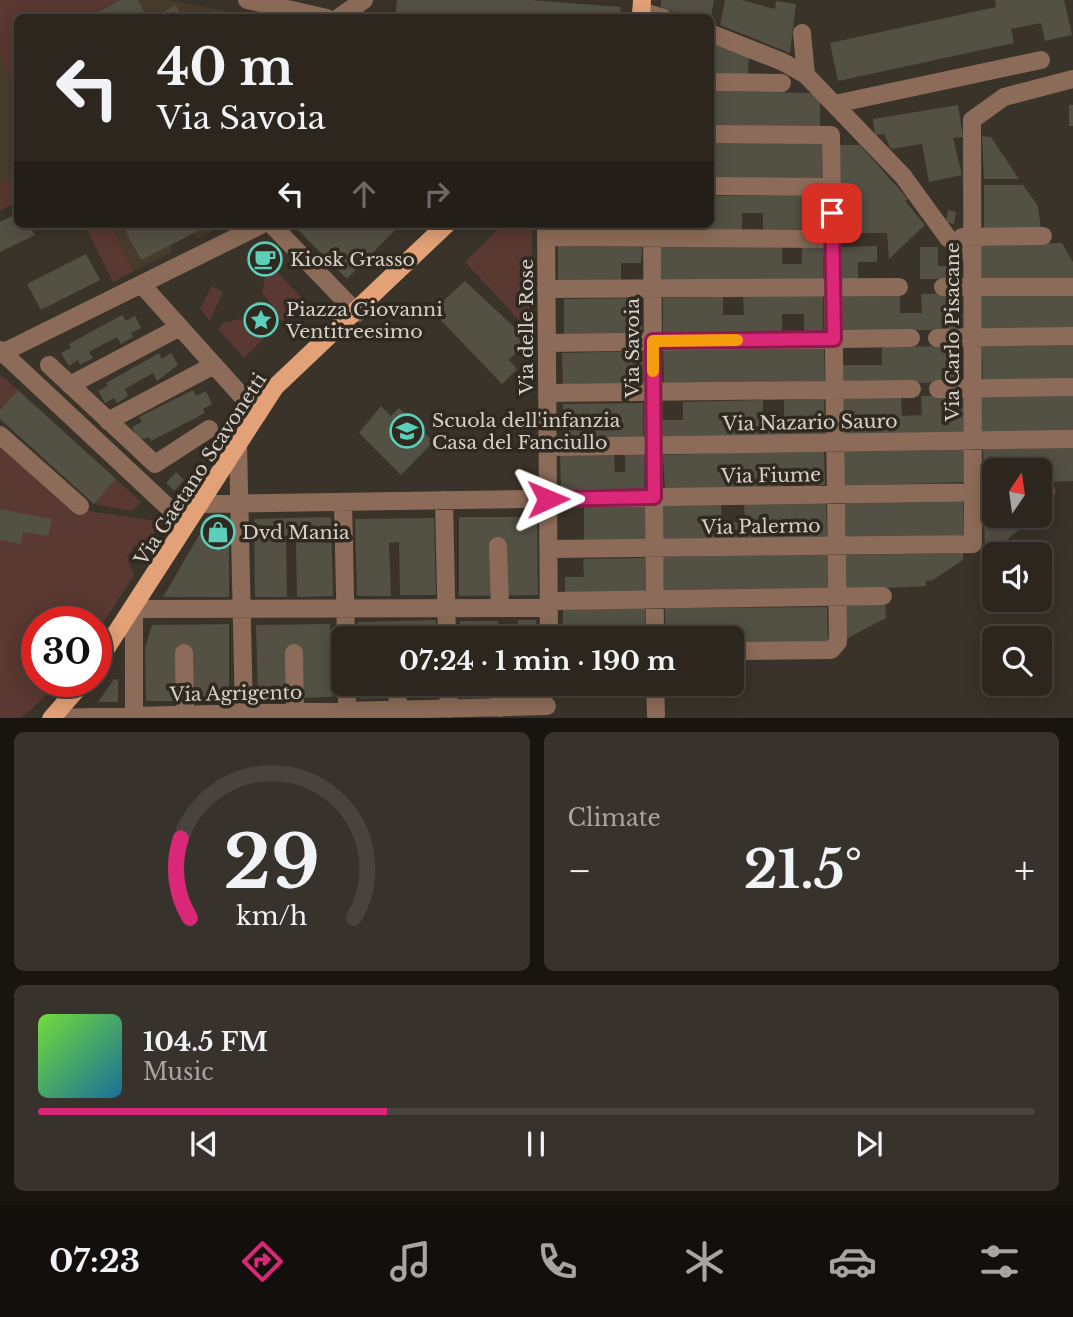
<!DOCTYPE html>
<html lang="en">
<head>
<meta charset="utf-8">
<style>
	:root { --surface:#2c261f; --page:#38322c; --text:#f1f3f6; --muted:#a6a5a4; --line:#48433d; --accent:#db2777 }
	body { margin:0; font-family:"Libre Baskerville",serif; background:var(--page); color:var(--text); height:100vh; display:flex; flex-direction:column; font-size:26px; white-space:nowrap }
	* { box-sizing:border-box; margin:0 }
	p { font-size:23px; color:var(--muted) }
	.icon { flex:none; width:38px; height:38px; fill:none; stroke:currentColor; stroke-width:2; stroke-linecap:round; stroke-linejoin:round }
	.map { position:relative; height:718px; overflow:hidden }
	.sheet { display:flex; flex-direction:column; gap:14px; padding:14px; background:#181511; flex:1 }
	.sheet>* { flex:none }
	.top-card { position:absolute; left:14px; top:14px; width:700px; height:214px; border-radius:10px; box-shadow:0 4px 18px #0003,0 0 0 2px var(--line); background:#2c261f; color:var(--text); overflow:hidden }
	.needle { width:46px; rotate:13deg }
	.tools { position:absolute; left:982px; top:458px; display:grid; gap:14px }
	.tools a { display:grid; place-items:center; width:70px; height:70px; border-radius:10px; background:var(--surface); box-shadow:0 4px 18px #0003,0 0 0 2px var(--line); font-size:35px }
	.speed { position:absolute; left:21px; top:606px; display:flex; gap:14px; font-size:35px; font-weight:700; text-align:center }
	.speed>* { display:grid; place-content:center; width:91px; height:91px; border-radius:50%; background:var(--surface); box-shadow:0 4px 18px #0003,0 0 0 2px var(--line); line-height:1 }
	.speed .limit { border:10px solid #d22; background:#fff; color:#111 }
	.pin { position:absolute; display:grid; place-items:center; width:60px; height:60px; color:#fff; margin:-30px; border-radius:14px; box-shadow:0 4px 10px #0006 }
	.me { position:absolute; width:77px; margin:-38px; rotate:89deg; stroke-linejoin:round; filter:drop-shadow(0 0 5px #0008) }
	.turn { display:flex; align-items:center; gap:24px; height:147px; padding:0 28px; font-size:32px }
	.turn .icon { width:91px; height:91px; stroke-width:2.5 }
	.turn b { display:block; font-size:49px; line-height:60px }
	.lanes { display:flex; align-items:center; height:66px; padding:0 28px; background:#0003; justify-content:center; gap:35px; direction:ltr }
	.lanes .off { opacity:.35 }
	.big { font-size:52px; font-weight:700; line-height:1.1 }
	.sheet .card { flex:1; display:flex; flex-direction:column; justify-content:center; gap:10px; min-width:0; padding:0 24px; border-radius:10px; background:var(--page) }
	.sheet .dial { align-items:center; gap:0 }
	.dial svg { height:182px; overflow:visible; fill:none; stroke:var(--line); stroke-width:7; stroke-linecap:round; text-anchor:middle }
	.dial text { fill:var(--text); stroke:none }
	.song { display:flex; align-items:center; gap:21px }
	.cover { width:84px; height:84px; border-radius:10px; background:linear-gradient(135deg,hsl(100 70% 55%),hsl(200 70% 35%)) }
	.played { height:7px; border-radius:4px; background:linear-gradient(90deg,var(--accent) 35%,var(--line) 35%) }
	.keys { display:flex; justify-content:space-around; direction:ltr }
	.heat { display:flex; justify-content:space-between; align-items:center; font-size:38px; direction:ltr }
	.sheet .tiles { flex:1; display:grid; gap:14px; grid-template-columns:1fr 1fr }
	.card:last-child { grid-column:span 2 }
	.trip { position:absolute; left:331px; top:626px; width:413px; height:70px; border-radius:10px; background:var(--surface); box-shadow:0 4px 18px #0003,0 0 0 2px var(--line); font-weight:700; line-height:70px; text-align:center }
	.dock { display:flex; height:112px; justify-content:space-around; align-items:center; background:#120f0c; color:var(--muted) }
	.dock .icon { width:49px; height:49px }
	.dock .active { color:var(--accent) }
	.dock b { font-size:32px; color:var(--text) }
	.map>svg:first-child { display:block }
	.built { fill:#473c2c }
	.green { fill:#593931 }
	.building { fill:#535044 }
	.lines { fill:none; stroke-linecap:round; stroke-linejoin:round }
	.minor { stroke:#8c6c58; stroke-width:18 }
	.major { stroke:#e2a177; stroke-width:18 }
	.route-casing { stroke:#8e194d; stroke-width:18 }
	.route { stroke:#db2777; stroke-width:12 }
	.slow { stroke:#f59e0b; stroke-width:12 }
	.labels { text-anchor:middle; stroke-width:7; stroke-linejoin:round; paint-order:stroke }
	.poi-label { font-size:19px; fill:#d5d0ca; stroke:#302920; text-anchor:start }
	.street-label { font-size:19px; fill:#d5d0ca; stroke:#302920 }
</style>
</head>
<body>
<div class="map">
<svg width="1073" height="719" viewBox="0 0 1073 719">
	<rect width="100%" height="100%" fill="#3a3329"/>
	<path class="built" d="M120 0H169L254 17 86 18Z
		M0 55 17 89 18 175 0 184Z
		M110 224H226L197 239 194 233 170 245 172 252 134 271Z"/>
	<path class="green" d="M0 0H120L86 17 18 18 17 89 0 55Z
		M17 175V202L0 211V184Z
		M84 224H110L134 271 113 282Z
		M503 224H532V334L465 262Z
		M274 269 303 299 283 321 273 316V306L262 292 266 274Z
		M212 286 223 292 210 321 200 309Z
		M241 319 245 326 259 330 263 339 244 358 219 330 222 323Z
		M2 376 18 390 0 410V377Z
		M0 442 74 509 163 522 145 547 135 545 127 557 134 575 96 634V621H37V681H63L21 718H0Z
		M116 479 141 502 132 511 94 504Z"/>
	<path class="building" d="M120 0H138L147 18H86Z
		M397 0H530L621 7 619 18H400L395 17Z
		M661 0H714L711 18H696L661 8Z
		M725 0H742L775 9 776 1 796 4 790 53 720 25Z
		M995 0H1064L1072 35 1045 41 1041 23 1011 29 1014 43 838 81 830 43 996 7Z
		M176 5 182 18H153Z
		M710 43 749 55 748 75 710 74Z
		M710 91 814 93 820 100V128L710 126Z
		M958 105 963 137 953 138 962 175 929 182 922 144 891 149 884 134 875 135 873 119Z
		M1069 105H1073V126H1069Z
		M982 136 991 137 1019 179H984Z
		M710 143H822V178H710Z
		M837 145H860L908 199 905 201 925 225 889 259 887 233H840Z
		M984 185H1023L1038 206 1041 230H984Z
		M710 196H820V229L763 230V213H742V230H663V224H710Z
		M948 210 956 212 954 224 946 222Z
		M18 213V224H29L35 235 0 252V222Z
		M122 224H212L141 260Z
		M301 224H401L347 279 295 227Z
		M560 224H641V229H560Z
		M1062 243 1073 262V280L980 281 979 244Z
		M802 245H823V281L662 282 661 246H782V264H802Z
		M558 246 642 247 641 263H621V282H558Z
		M877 246V262H858V281H841V247Z
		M920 247H938V266H961V279H920Z
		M267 252 272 261 263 266 258 257Z
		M86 254 100 280 41 310 27 284Z
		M465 281 529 341 509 360 517 369 502 384 432 311Z
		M1073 292V327L981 330V294Z
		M962 293 963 329 840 332 839 295 900 294V313H922L921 294Z
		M823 295V332H804V314H782V332L663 334V298L723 297V315H744L743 296Z
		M642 298V333L564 334V299Z
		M122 315 126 321 135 316 141 328 131 333 133 337 121 344 117 337 89 352 93 358 80 365 78 360 69 366 61 353 71 348 69 344Z
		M1073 344V381L983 382 982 345Z
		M961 346 962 382 843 384 842 365H882V347Z
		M824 348 825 384 664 385 663 350Z
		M644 351V385L563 387 562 353Z
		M159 353 162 359 171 353 178 365 157 381 153 373 125 389 128 396 117 403 114 398 105 403 98 391 108 386 106 383Z
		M18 390 116 479 94 504 0 419V410Z
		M193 390 196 396 206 391 212 404 203 409 205 413 151 441 149 437 139 441 132 427 142 422 139 417Z
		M1073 395V432L981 433V396Z
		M921 396H964L965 432 844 435V397H901L902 416 922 415Z
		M824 399 825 435 663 438V420H683V402L763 400V418H784V400Z
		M643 403V438L563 439V404Z
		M381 406 391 416 399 408 433 442 401 475 359 433Z
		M964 446 965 482 843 486 842 450Z
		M1073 446V481L1040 482V471H994V483H984L983 447Z
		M824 450 825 485 804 486V469H782L783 486 665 490 663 455Z
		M614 454 615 472H625V454H644V491L561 492 560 455Z
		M176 472 184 480 174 491 166 483Z
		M983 498H994V516H1037L1005 541 985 545Z
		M1040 499H1048L1054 505 1040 515Z
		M963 500 964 535 846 538 845 503Z
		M721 503 722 522H745L744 504 826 503 827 537 663 540 662 504Z
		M584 506H645V540L584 541Z
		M0 509 52 519 48 536 23 532 21 544 0 540Z
		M331 517 333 596 297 597 296 542H286L287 597H255L254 519Z
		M459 517H537L538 595 459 596Z
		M434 518 436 595H400L399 542 389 543 391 596H357L355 519Z
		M229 519V597H163L208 520Z
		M963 553V560L933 580 926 581V586L846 590 844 555Z
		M829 554 830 588 664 591 663 557Z
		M645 558V591L565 592V577H584L583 559Z
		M885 602 886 618 846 639 844 603Z
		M827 607 828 642 732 643V639H665V608Z
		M645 608 646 639H563V609Z
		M436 620V639H358V622Z
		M518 620H536L537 639H518Z
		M460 621H498V639H460Z
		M229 624V701H189V646L178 647V701H146L145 648 152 625Z
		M330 624 332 697 300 698 299 646H288L289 698 258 699 256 625Z
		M114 679 118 680V702H98Z
		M359 684H392V698L360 699Z
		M403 684H437L438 696 403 697Z
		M461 684H494V695L461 696Z
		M506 684H537V696H506Z"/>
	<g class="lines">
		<path class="minor" d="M247 0 327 18
			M641 11 664 18
			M338 18 364 0
			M710 33 783 62 806 75 903 176 948 238 972 256
			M802 33 806 75
			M710 82 782 83
			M835 104 1041 60
			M710 134 831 135 838 642 831 650 732 651
			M710 186 832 187
			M271 224 357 313
			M546 224 549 639
			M652 224 655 639
			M546 237 832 239
			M962 237 1043 236
			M142 285 258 414
			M943 287H1073
			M546 289 899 287
			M937 338 1073 336
			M547 343 911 338
			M0 350 186 524
			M0 354 263 224
			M49 365 155 464 209 429
			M70 385 180 327
			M938 389 1073 387
			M547 393 912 389
			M108 421 214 365
			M0 435 80 506
			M238 445 244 714
			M548 447 1073 439
			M1040 491H1046
			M444 500 447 639
			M343 502 346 639
			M199 504 994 492
			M498 546 500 607
			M549 549 973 544 972 120 1004 97 1073 79
			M549 601 883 596
			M184 653 185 715
			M294 653 295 713
			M347 684V711
			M397 684 398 710
			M448 684 449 709
			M655 684 656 715
			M500 708V684
			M52 718 547 706
			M134 719V609L549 608"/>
		<path class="major" d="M641 18 642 0
			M96 664 275 387 447 224
			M51 719 84 681"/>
	</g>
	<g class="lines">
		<defs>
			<path id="route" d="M548 499 654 497 653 341 834 339 832 213"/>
		</defs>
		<use href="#route" class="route-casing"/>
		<use href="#route" class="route"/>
		<path class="slow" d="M653 371V341L737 340"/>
	</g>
	<defs>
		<symbol id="cafe-ring" viewBox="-11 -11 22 22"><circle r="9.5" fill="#302920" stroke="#5cceba" stroke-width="1.5"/><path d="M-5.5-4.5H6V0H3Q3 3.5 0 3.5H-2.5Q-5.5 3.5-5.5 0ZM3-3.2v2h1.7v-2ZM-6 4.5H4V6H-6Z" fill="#5cceba"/></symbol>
		<symbol id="sight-ring" viewBox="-11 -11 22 22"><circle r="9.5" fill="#302920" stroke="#5cceba" stroke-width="1.5"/><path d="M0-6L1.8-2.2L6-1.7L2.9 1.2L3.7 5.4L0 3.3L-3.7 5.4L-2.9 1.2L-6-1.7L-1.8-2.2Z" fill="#5cceba"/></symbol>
		<symbol id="school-ring" viewBox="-11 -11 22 22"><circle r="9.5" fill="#302920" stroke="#5cceba" stroke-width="1.5"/><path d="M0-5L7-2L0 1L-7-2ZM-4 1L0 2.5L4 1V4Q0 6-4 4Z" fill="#5cceba"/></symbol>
		<symbol id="shop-ring" viewBox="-11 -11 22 22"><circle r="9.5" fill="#302920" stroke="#5cceba" stroke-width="1.5"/><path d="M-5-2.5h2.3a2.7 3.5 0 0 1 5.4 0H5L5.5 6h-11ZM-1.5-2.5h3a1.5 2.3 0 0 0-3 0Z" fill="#5cceba"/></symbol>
	</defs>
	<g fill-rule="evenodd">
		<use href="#cafe-ring" x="246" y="240" width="38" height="38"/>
		<use href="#sight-ring" x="242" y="301" width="38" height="38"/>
		<use href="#school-ring" x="388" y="412" width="38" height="38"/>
		<use href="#shop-ring" x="199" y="513" width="38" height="38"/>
	</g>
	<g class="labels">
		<g class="poi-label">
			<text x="290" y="266">Kiosk Grasso</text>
			<text x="286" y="316">Piazza Giovanni<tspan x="286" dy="22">Ventitreesimo</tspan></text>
			<text x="432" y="427">Scuola dell'infanzia<tspan x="432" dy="22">Casa del Fanciullo</tspan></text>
			<text x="242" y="539">Dvd Mania</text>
		</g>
		<g class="street-label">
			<text transform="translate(526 327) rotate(-90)" y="7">Via delle Rose</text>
			<text transform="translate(952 332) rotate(-90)" y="7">Via Carlo Pisacane</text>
			<text transform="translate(632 348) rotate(-90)" y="7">Via Savoia</text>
			<text transform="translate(810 422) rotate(-1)" y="7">Via Nazario Sauro</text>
			<text transform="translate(200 469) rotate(-57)" y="7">Via Gaetano Scavonetti</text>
			<text transform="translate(771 475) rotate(-1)" y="7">Via Fiume</text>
			<text transform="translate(761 526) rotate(-1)" y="7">Via Palermo</text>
			<text transform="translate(236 693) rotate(-1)" y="7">Via Agrigento</text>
		</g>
	</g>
</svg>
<div class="tools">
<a><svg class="needle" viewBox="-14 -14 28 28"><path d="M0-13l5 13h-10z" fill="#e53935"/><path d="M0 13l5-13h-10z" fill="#a6a5a4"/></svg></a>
<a><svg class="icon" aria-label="sound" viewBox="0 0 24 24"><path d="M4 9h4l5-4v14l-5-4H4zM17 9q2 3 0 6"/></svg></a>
<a><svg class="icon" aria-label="search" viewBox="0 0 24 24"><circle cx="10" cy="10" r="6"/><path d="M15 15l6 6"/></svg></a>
</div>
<div class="speed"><div class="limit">30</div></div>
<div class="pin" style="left:832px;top:213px;background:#d93025"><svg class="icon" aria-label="arrive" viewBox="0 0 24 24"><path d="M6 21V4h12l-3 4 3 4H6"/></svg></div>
<svg class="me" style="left:548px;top:499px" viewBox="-20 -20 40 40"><path d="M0-17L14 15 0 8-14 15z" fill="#db2777" stroke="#fff" stroke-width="4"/></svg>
<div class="trip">07:24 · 1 min · 190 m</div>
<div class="top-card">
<div class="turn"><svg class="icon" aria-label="left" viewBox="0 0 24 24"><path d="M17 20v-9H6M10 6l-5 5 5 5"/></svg><div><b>40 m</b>Via Savoia</div></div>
<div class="lanes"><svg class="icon" aria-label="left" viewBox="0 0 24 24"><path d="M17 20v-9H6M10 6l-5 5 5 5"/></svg><svg class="icon off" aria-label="ahead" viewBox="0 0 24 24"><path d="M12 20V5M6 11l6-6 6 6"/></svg><svg class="icon off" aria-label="right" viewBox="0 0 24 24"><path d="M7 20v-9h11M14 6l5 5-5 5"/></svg></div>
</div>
</div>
<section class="sheet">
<div class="tiles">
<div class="card dial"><svg viewBox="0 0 100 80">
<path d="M14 69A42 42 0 1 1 86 69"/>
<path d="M14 69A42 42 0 0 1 10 34" stroke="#db2777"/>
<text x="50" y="56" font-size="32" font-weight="700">29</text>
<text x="50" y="72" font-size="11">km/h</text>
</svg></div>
<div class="card"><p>Climate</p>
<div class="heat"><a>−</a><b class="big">21.5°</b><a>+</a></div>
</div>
<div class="card">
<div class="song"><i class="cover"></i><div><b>104.5 FM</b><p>Music</p></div></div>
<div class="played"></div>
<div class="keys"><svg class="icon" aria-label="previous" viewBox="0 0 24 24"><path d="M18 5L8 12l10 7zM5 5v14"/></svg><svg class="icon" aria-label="pause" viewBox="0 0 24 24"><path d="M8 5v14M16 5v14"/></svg><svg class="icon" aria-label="next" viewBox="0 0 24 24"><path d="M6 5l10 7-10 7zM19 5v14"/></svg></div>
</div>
</div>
</section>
<nav class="dock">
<b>07:23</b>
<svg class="icon active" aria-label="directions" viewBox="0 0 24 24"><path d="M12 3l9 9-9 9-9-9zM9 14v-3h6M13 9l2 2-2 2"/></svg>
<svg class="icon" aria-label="music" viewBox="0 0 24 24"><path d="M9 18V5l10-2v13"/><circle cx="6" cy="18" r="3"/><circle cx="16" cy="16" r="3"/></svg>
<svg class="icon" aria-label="phone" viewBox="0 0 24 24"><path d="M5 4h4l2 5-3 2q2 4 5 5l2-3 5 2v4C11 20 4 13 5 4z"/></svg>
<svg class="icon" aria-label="climate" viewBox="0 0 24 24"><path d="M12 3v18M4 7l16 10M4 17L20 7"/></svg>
<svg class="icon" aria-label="car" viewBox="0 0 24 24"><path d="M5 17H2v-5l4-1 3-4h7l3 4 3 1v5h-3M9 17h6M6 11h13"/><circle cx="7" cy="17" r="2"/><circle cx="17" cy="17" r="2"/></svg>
<svg class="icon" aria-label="filters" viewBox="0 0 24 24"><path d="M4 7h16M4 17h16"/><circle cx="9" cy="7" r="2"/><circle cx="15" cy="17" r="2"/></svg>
</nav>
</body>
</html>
